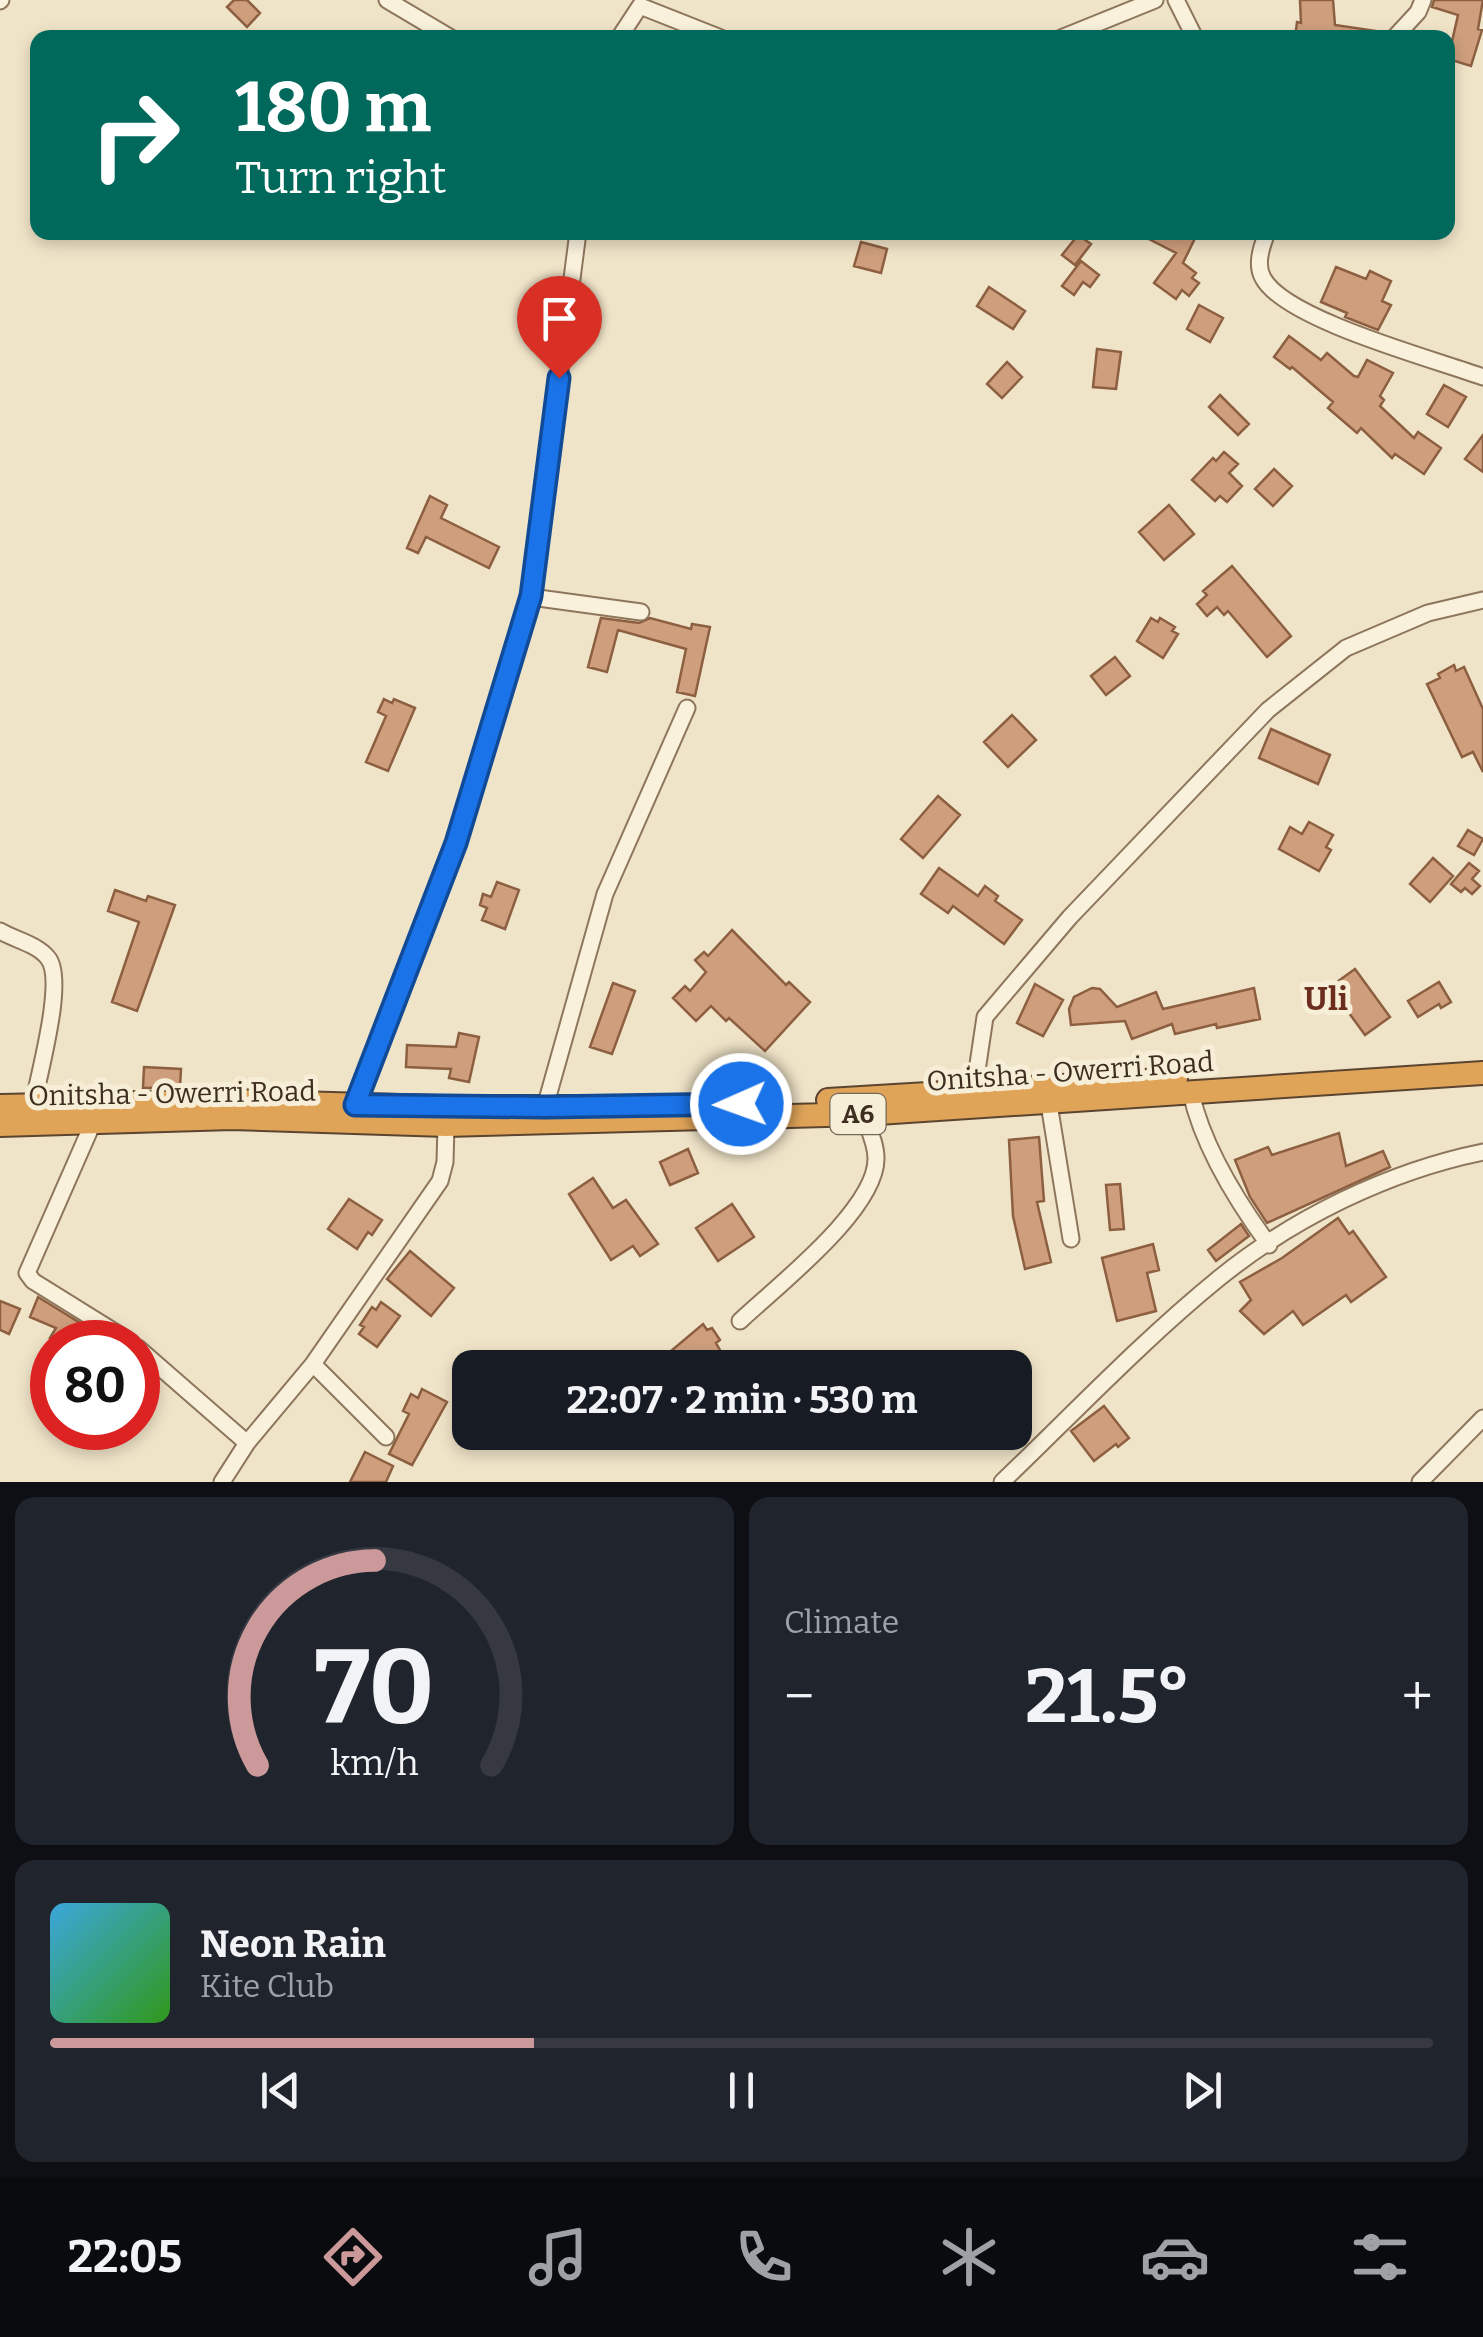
<!DOCTYPE html>
<html lang="en">
<head>
<meta charset="utf-8">
<style>
	:root { --surface:#171b24; --page:#20242c; --text:#f1f3f6; --muted:#9ea1a6; --line:#363941; --accent:#cc999b }
	body { margin:0; font-family:Bitter,serif; background:var(--page); color:var(--text); height:100vh; display:flex; flex-direction:column; font-size:38px; white-space:nowrap }
	* { box-sizing:border-box; margin:0 }
	p { font-size:32px; color:var(--muted) }
	.icon { flex:none; width:55px; height:55px; fill:none; stroke:currentColor; stroke-width:2; stroke-linecap:round; stroke-linejoin:round }
	.map { position:relative; height:1482px; overflow:hidden }
	.side { display:flex; flex-direction:column; gap:15px; padding:15px; background:#0d0f14; flex:1 }
	.side>* { flex:none }
	.guide { position:absolute; left:30px; top:30px; width:1425px; height:210px; border-radius:20px; box-shadow:0 5px 15px #0003; background:#00695c; color:#fff; overflow:hidden }
	.speed { position:absolute; left:30px; top:1320px; display:flex; gap:20px; font-size:50px; font-weight:700; text-align:center }
	.speed>* { display:grid; place-content:center; width:130px; height:130px; border-radius:50%; background:var(--surface); box-shadow:0 5px 15px #0003; line-height:1 }
	.speed .limit { border:15px solid #d22; background:#fff; color:#111 }
	.pin { position:absolute; display:grid; place-items:center; width:85px; height:85px; color:#fff; margin:-102px -42px; border-radius:50% 50% 50% 0; rotate:-45deg; box-shadow:0 0 10px #0007 }
	.pin .icon { rotate:45deg }
	.me { position:absolute; width:110px; margin:-55px; rotate:268deg; stroke-linejoin:round; filter:drop-shadow(0 0 8px #0008) }
	.turn { display:flex; align-items:center; gap:35px; height:210px; padding:0 40px; font-size:45px }
	.turn .icon { width:130px; height:130px; stroke-width:2.5 }
	.turn b { display:block; font-size:70px; line-height:85px }
	.big { font-size:75px; font-weight:700; line-height:1.1 }
	.side .widget { flex:1; display:flex; flex-direction:column; justify-content:center; gap:15px; min-width:0; padding:0 35px; border-radius:20px; background:var(--page) }
	.side .dial { align-items:center; gap:0 }
	.dial svg { height:260px; overflow:visible; fill:none; stroke:var(--line); stroke-width:7; stroke-linecap:round; text-anchor:middle }
	.dial text { fill:var(--text); stroke:none }
	.song { display:flex; align-items:center; gap:30px }
	.cover { width:120px; height:120px; border-radius:15px; background:linear-gradient(135deg,hsl(200 70% 55%),hsl(110 70% 35%)) }
	.played { height:10px; border-radius:5px; background:linear-gradient(90deg,var(--accent) 35%,var(--line) 35%) }
	.keys { display:flex; justify-content:space-around; direction:ltr }
	.heat { display:flex; justify-content:space-between; align-items:center; font-size:55px; direction:ltr }
	.side .tiles { flex:1; display:grid; gap:15px; grid-template-columns:1fr 1fr }
	.widget:last-child { grid-column:span 2 }
	.trip { position:absolute; left:452px; top:1350px; width:580px; height:100px; border-radius:20px; background:var(--surface); box-shadow:0 5px 15px #0003; font-weight:700; line-height:100px; text-align:center }
	.tab-bar { display:flex; height:160px; justify-content:space-around; align-items:center; background:#090b0e; color:var(--muted) }
	.tab-bar .icon { width:70px; height:70px }
	.tab-bar .current { color:var(--accent) }
	.tab-bar b { font-size:45px; color:var(--text) }
	.map>svg:first-child { display:block }
	.building { fill:#cf9f7d; stroke:#8d5f41; stroke-width:2.5 }
	.lines { fill:none; stroke-linecap:round; stroke-linejoin:round }
	.minor-casing { stroke:#8d765c; stroke-width:19 }
	.highway-casing { stroke:#5b4430; stroke-width:26 }
	.minor { stroke:#faf1dc; stroke-width:15 }
	.highway { stroke:#e0a458; stroke-width:22 }
	.route-casing { stroke:#114b97; stroke-width:25 }
	.route { stroke:#1a73e8; stroke-width:18 }
	.labels { text-anchor:middle; stroke-width:10; stroke-linejoin:round; paint-order:stroke }
	.shield { fill:#f7eed8; stroke:#756857; stroke-width:2.5 }
	.shield-label { font-size:25px; font-weight:bold; fill:#3d2e20 }
	.street-label { font-size:28px; fill:#3d2e20; stroke:#f7eed8 }
	.quarter-label { font-size:32px; font-weight:bold; fill:#6b2e1e; stroke:#f7eed8 }
</style>
</head>
<body>
<div class="map">
<svg width="1483" height="1482" viewBox="0 0 1483 1482">
	<rect width="100%" height="100%" fill="#f0e4c8"/>
	<path class="building" d="M234 0H247L260 13 247 27 227 7Z
		M1300 0H1333L1335 25 1376 31 1375 38H1295L1297 22 1301 23Z
		M1434 0H1483L1478 29 1482 30 1471 66 1448 59 1458 15 1432 7Z
		M1135 232H1198L1183 263 1196 273 1192 278 1199 283 1189 296 1182 290 1176 299 1154 283 1176 253Z
		M1078 235 1091 244 1075 265 1062 255Z
		M861 242 887 249 881 273 854 266Z
		M1081 261 1099 275 1090 287 1083 282 1074 295 1062 286Z
		M1336 267 1366 279 1370 271 1391 281 1382 301 1391 305 1378 330 1345 317 1347 313 1321 302Z
		M989 287 1025 311 1013 329 977 306Z
		M1199 305 1223 318 1210 342 1187 329Z
		M1289 336 1321 360 1327 353 1354 376 1358 377 1367 360 1393 373 1380 396 1384 400 1380 406 1414 438 1418 432 1441 448 1424 474 1395 454 1392 458 1361 428 1357 433 1328 408 1333 402 1292 367 1290 369 1274 357Z
		M1097 349 1121 352 1116 389 1093 387Z
		M1007 362 1022 377 1002 398 987 384Z
		M1444 385 1466 397 1448 427 1427 414Z
		M1220 395 1249 424 1238 435 1209 407Z
		M1483 435V472L1465 459Z
		M1224 452 1238 464 1229 473 1242 486 1227 502 1220 496 1215 501 1192 480 1213 458 1216 461Z
		M1274 469 1292 486 1273 506 1255 489Z
		M430 496 447 505 441 518 499 547 489 568 426 537 418 553 407 548Z
		M1169 505 1194 534 1164 560 1139 532Z
		M1232 566 1291 636 1267 657 1228 611 1224 615 1217 607 1207 616 1197 604 1207 595 1203 591Z
		M601 618 639 623 650 618 691 629 692 624 710 627 695 696 677 692 686 649 618 630 607 672 588 667Z
		M1151 618 1158 622 1160 618 1175 627 1172 631 1178 634 1163 658 1137 641Z
		M1115 657 1130 676 1106 695 1091 676Z
		M1454 665 1456 671 1464 667 1483 709V772L1473 752 1462 757 1427 684 1440 678 1438 674Z
		M384 699 392 703 394 699 415 708 388 771 366 762 386 716 378 712Z
		M1012 715 1036 740 1008 767 984 742Z
		M1271 729 1330 755 1318 784 1259 758Z
		M938 796 960 815 923 858 901 839Z
		M1309 822 1333 835 1326 847 1331 850 1319 871 1279 849 1290 827 1302 834Z
		M1468 830 1483 839 1474 855 1458 846Z
		M1433 858 1453 876 1430 902 1410 884Z
		M1469 863 1479 871 1472 879 1480 886 1472 894 1465 888 1461 892 1451 884Z
		M939 868 978 896 985 886 998 896 995 901 1022 920 1004 944 953 906 948 913 921 894Z
		M497 882 519 890 505 929 482 920 487 908 480 905 483 894 491 897Z
		M115 890 146 901 148 896 175 905 137 1011 112 1002 139 922 108 911Z
		M732 930 786 985 789 982 810 1002 765 1051 729 1018 726 1021 711 1006 696 1021 673 998 685 986 690 991 706 972 695 960 704 952 708 956Z
		M1355 969 1390 1017 1365 1035 1330 987Z
		M1439 982 1451 1002 1441 1008 1439 1004 1418 1017 1408 1001Z
		M613 983 635 991 612 1054 590 1047Z
		M1035 984 1063 1000 1043 1036 1017 1023Z
		M1092 988 1100 989 1117 1007 1156 992 1163 1009 1254 988 1260 1019 1217 1028 1216 1024 1175 1034 1172 1024 1132 1039 1125 1021 1071 1025 1069 1009 1074 997Z
		M459 1033 479 1037 469 1082 449 1078 451 1069 406 1067 407 1045 456 1047Z
		M144 1067 181 1069 180 1087 143 1088Z
		M1339 1133 1346 1166 1383 1151 1390 1167 1267 1223 1250 1197 1235 1160 1268 1147 1272 1155Z
		M1039 1137 1044 1201 1037 1202 1051 1262 1025 1269 1013 1216 1009 1140Z
		M688 1149 698 1173 670 1185 660 1162Z
		M593 1178 613 1208 626 1200 658 1244 640 1256 633 1246 611 1260 569 1194Z
		M1120 1184 1124 1229 1110 1230 1106 1185Z
		M349 1199 382 1220 372 1235 368 1232 357 1249 328 1229Z
		M732 1204 754 1237 718 1261 696 1228Z
		M1338 1218 1349 1234 1353 1231 1386 1277 1351 1302 1346 1295 1303 1325 1293 1311 1264 1334 1240 1311 1251 1300 1240 1282 1282 1258Z
		M1241 1224 1249 1236 1216 1261 1208 1250Z
		M1153 1244 1159 1270 1147 1273 1156 1311 1117 1321 1102 1258Z
		M410 1251 454 1288 431 1316 387 1279Z
		M38 1297 111 1342H58L50 1338 56 1328 30 1317Z
		M0 1301 20 1309 9 1334 0 1330Z
		M381 1302 400 1316 377 1347 359 1334 364 1327 360 1325 372 1307 376 1310Z
		M703 1324 707 1330 712 1328 720 1340 716 1343 720 1350 702 1362 705 1368H682L671 1351Z
		M422 1389 447 1402 412 1465 389 1454 409 1414 403 1411 411 1394 418 1398Z
		M1104 1406 1129 1438 1118 1447 1116 1444 1094 1461 1071 1431Z
		M365 1452 393 1466 386 1482H350Z"/>
	<g class="lines">
		<defs>
			<path id="minor" d="M387 0 451 38
				M1176 0 1195 38
				M0 1 1 0
				M619 38 640 6 721 38
				M1061 38 1155 0
				M1394 38 1418 12 1423 0
				M1267 232C1262 246 1255 264 1263 278 1285 320 1437 360 1483 377
				M531 597 641 612
				M0 931C15 940 37 944 48 958 66 980 38 1076 33 1106
				M974 1091 985 1017 1070 917 1268 710 1346 648 1428 613 1483 600
				M1191 1093C1203 1147 1236 1200 1269 1245
				M1049 1104 1071 1239
				M355 1105 456 843 531 597 578 232
				M545 1107 605 894 687 708
				M92 1125 27 1273 33 1281 131 1342
				M740 1321C777 1286 877 1209 876 1158 876 1143 868 1128 863 1114
				M138 1348 247 1443
				M313 1364 386 1437
				M222 1482 247 1443 313 1364 440 1181 445 1162 446 1125
				M1002 1482C1073 1414 1142 1341 1218 1279 1293 1218 1389 1171 1483 1152
				M1420 1482 1483 1418"/>
			<path id="highway" d="M828 1100 1176 1079
				M0 1106 232 1101 436 1107H591
				M0 1125 232 1118 446 1125 863 1114 1483 1073"/>
		</defs>
		<use href="#minor" class="minor-casing"/>
		<use href="#highway" class="highway-casing"/>
		<use href="#minor" class="minor"/>
		<use href="#highway" class="highway"/>
	</g>
	<g class="lines">
		<defs>
			<path id="route" d="M559 378 531 596 456 843 355 1105 545 1107 741 1104"/>
		</defs>
		<use href="#route" class="route-casing"/>
		<use href="#route" class="route"/>
	</g>
	<g class="labels">
		<rect class="shield" x="830.5" y="1094" width="55" height="40" rx="8"/>
		<g class="shield-label">
			<text x="858" y="1123">A6</text>
		</g>
		<g class="street-label">
			<text transform="translate(1070 1071) rotate(-4)" y="10">Onitsha - Owerri Road</text>
			<text transform="translate(172 1093) rotate(-1)" y="10">Onitsha - Owerri Road</text>
		</g>
		<g class="quarter-label">
			<text x="1326" y="1010">Uli</text>
		</g>
	</g>
</svg>
<div class="speed"><div class="limit">80</div></div>
<div class="pin" style="left:559px;top:378px;background:#d93025"><svg class="icon" aria-label="arrive" viewBox="0 0 24 24"><path d="M6 21V4h12l-3 4 3 4H6"/></svg></div>
<svg class="me" style="left:741px;top:1104px" viewBox="-20 -20 40 40"><circle r="17" fill="#1a73e8" stroke="#fff" stroke-width="3"/><path d="M0-11L8 9 0 5-8 9z" fill="#fff"/></svg>
<div class="trip">22:07 · 2 min · 530 m</div>
<div class="guide">
<div class="turn"><svg class="icon" aria-label="right" viewBox="0 0 24 24"><path d="M7 20v-9h11M14 6l5 5-5 5"/></svg><div><b>180 m</b>Turn right</div></div>
</div>
</div>
<section class="side">
<div class="tiles">
<div class="widget dial"><svg viewBox="0 0 100 80">
<path d="M14 69A42 42 0 1 1 86 69"/>
<path d="M14 69A42 42 0 0 1 50 6" stroke="#cc999b"/>
<text x="50" y="56" font-size="32" font-weight="700">70</text>
<text x="50" y="72" font-size="11">km/h</text>
</svg></div>
<div class="widget"><p>Climate</p>
<div class="heat"><a>−</a><b class="big">21.5°</b><a>+</a></div>
</div>
<div class="widget">
<div class="song"><i class="cover"></i><div><b>Neon Rain</b><p>Kite Club</p></div></div>
<div class="played"></div>
<div class="keys"><svg class="icon" aria-label="previous" viewBox="0 0 24 24"><path d="M18 5L8 12l10 7zM5 5v14"/></svg><svg class="icon" aria-label="pause" viewBox="0 0 24 24"><path d="M8 5v14M16 5v14"/></svg><svg class="icon" aria-label="next" viewBox="0 0 24 24"><path d="M6 5l10 7-10 7zM19 5v14"/></svg></div>
</div>
</div>
</section>
<nav class="tab-bar">
<b>22:05</b>
<svg class="icon current" aria-label="directions" viewBox="0 0 24 24"><path d="M12 3l9 9-9 9-9-9zM9 14v-3h6M13 9l2 2-2 2"/></svg>
<svg class="icon" aria-label="music" viewBox="0 0 24 24"><path d="M9 18V5l10-2v13"/><circle cx="6" cy="18" r="3"/><circle cx="16" cy="16" r="3"/></svg>
<svg class="icon" aria-label="phone" viewBox="0 0 24 24"><path d="M5 4h4l2 5-3 2q2 4 5 5l2-3 5 2v4C11 20 4 13 5 4z"/></svg>
<svg class="icon" aria-label="climate" viewBox="0 0 24 24"><path d="M12 3v18M4 7l16 10M4 17L20 7"/></svg>
<svg class="icon" aria-label="car" viewBox="0 0 24 24"><path d="M5 17H2v-5l4-1 3-4h7l3 4 3 1v5h-3M9 17h6M6 11h13"/><circle cx="7" cy="17" r="2"/><circle cx="17" cy="17" r="2"/></svg>
<svg class="icon" aria-label="filters" viewBox="0 0 24 24"><path d="M4 7h16M4 17h16"/><circle cx="9" cy="7" r="2"/><circle cx="15" cy="17" r="2"/></svg>
</nav>
</body>
</html>
